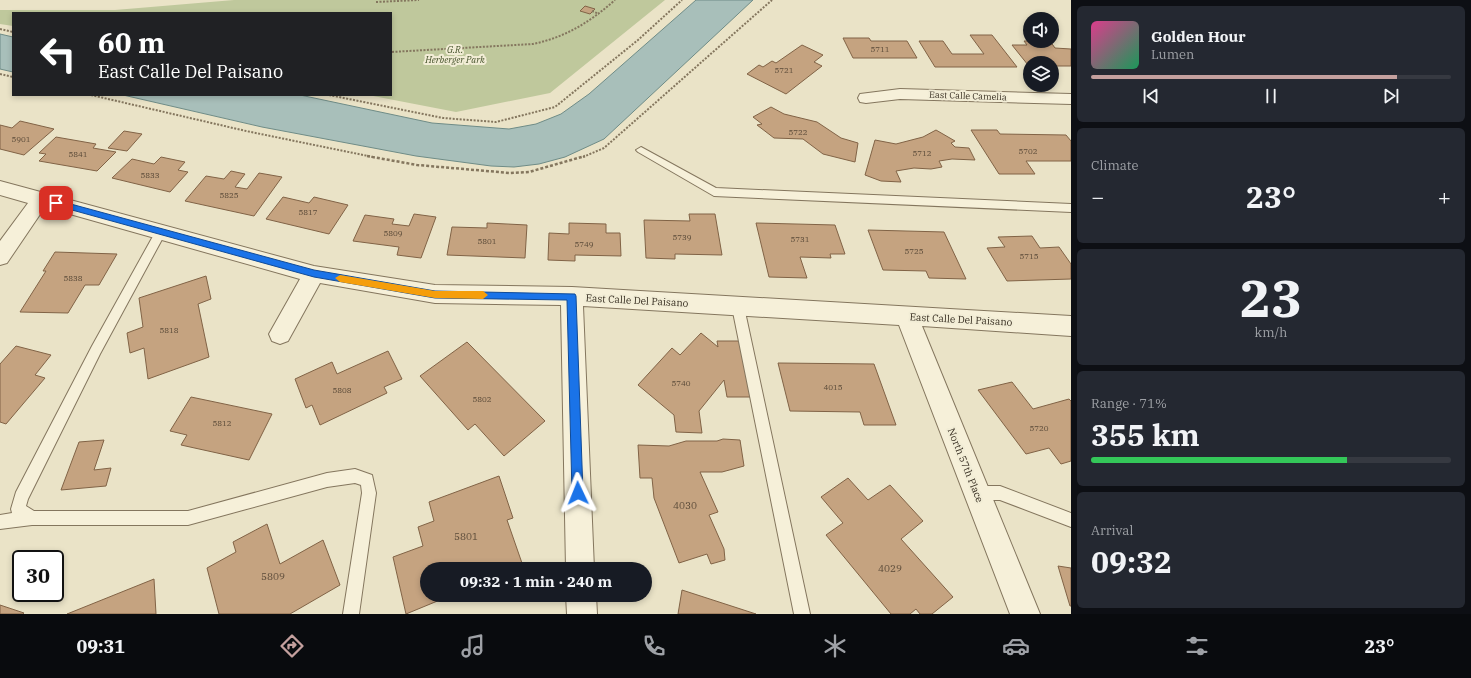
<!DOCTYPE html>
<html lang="en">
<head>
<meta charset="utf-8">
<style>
	:root { --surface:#171b24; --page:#242831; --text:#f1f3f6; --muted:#9ea1a6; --line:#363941; --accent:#c4a09e }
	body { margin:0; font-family:"IBM Plex Serif",serif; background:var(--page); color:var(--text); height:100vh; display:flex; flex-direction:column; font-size:15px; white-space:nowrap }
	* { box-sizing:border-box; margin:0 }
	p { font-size:13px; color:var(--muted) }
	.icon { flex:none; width:22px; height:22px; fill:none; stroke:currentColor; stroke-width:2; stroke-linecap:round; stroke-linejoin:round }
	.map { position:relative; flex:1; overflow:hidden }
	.side { display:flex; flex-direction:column; gap:6px; padding:6px; background:#0d0f14; width:400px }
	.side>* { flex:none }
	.hud { position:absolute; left:12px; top:12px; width:380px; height:84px; border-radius:0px; box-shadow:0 2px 6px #0003; background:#202124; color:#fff; overflow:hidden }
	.controls { position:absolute; left:1023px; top:12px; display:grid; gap:8px }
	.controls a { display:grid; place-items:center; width:36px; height:36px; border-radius:50%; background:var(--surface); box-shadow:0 2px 6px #0003; font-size:20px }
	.speed { position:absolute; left:12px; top:550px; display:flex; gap:8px; font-size:20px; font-weight:700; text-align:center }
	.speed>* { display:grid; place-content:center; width:52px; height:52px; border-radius:50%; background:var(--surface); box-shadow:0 2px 6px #0003; line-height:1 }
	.speed .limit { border:2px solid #111; border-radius:6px; background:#fff; color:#111 }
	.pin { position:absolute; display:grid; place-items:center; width:34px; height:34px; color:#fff; margin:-17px; border-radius:8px; box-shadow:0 2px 6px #0006 }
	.me { position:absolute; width:44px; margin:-22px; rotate:358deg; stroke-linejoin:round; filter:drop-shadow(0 0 3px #0008) }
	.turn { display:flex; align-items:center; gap:14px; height:84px; padding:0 20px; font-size:18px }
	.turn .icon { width:52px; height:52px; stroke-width:2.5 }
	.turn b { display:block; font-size:28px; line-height:34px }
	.big { font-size:30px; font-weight:800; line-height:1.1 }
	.side .card { flex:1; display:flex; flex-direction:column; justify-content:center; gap:6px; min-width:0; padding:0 14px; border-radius:6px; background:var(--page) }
	.side .dial { align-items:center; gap:0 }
	.dial b { font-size:52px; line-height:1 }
	.song { display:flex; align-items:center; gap:12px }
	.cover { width:48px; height:48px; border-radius:6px; background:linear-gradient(135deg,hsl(330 70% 55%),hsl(150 70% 35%)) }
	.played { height:4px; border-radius:2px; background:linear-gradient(90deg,var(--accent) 85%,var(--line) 85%) }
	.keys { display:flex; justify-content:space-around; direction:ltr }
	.heat { display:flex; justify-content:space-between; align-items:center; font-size:22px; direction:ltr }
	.charge { height:6px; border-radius:3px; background:linear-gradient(90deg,#34c759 71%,var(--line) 0) }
	.trip { position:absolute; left:420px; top:562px; width:232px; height:40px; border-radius:20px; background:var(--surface); box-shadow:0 2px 6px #0003; font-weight:800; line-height:40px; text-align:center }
	.dock { display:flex; height:64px; justify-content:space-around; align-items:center; background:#090b0e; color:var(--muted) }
	.dock .icon { width:28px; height:28px }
	.dock .current { color:var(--accent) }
	.dock b { font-size:18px; color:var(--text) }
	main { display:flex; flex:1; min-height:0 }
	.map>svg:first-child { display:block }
	.green { fill:#bfc89c }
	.water { fill:#a8bfba; stroke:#6f8c87 }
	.building { fill:#c5a380; stroke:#816346 }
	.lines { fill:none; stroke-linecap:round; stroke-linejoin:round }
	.service-casing { stroke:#84765e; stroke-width:2 }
	.minor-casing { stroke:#84765e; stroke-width:2 }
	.path-far1 { stroke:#84765e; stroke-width:2; stroke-dasharray:2 1.5; stroke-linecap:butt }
	.path { stroke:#84765e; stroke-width:2.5; stroke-dasharray:3 2; stroke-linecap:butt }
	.service { fill:#f6f0d9; fill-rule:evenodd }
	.minor { fill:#f6f0d9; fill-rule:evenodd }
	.route { fill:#1a73e8; stroke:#114b97 }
	.slow { fill:#f59e0b }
	.labels { text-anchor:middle; stroke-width:4; stroke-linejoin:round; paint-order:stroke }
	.number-label { font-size:8px; fill:#5a4a38 }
	.far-park-label { font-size:9px; font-style:italic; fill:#435029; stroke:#f2edd6 }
	.far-street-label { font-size:9px; fill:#362d20; stroke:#f2edd6 }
	.street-label { font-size:10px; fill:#362d20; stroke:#f2edd6 }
	.near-number-label { font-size:10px; fill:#5a4a38 }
</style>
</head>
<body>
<main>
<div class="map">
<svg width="1071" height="614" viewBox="0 0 1071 614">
	<rect width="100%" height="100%" fill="#eae3c7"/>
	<path class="green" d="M234 0H665L550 93 456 112 368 95H391V13H13V26L0 24V10H115Z"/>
	<path class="water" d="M696 0H753L604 139 565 157 539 164 514 167 491 166 416 156 262 127 123 95H300L432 123 509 129 536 124 561 114 589 94Z
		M0 34 13 37V72L0 69Z"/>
	<path class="building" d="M585 6 595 9 590 14 580 11Z
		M970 35H992L1017 67H935L919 41H943L952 54H984Z
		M843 38H869L871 41H907L917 58H853Z
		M1024 41H1050L1055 48 1071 49V66H1052V63H1030V65H1028L1012 45H1027Z
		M802 45 823 55 814 62 822 66 786 94 747 74 759 65 763 67 772 61 776 63Z
		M771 107 784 114 817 122 841 138 858 143 855 162 823 154 803 139 774 138 757 125 762 124 753 117Z
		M20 121 54 129 24 155 0 149V125L12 128Z
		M936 130 955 141 951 143 955 147 969 148 975 160 952 159 939 161 942 167 931 169 914 168 896 171 901 182 881 181 865 175 875 140 896 144 923 137Z
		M971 130H997L1000 134 1066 135 1071 141V161H1026L1035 174H999Z
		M124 131 142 134 127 151 108 148Z
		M56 137 96 144 93 148 116 152 97 171 39 161 46 154 39 153Z
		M161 157 185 162 178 170 188 172 170 192 112 178 132 159 154 164Z
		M231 171 245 174 235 187 247 189 259 173 282 177 254 216 185 201 206 176 224 179Z
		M283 197 309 203 314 197 348 205 329 234 266 219Z
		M414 214 436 217 421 258 397 255 399 247 353 241 365 215 394 219 392 224 409 226Z
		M689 214H715L722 255 675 254V259L646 258 644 220 690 221Z
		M487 223 527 225 525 258 447 255 452 227 487 228Z
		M569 223 606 224V233H620L621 256 575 255V261L548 260 549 233 569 234Z
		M756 223 835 225 845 254H830L831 258 800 257 807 278 769 277Z
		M868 230 944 232 966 279 929 278 926 271 883 270Z
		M1032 236 1040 248 1059 247 1071 264V279L1007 281 987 248 1005 247 998 237Z
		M55 252 117 254 99 285H85L68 313 20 312 46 271H43Z
		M206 276 211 299 198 304 209 357 148 379 144 348 130 353 127 333 143 327 139 298Z
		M701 333 718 347 717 341H741L753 397H727L724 380 699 411 702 433 676 432 674 415 638 385 672 348 680 355Z
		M467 342 545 421 504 456 475 424 468 430 420 376Z
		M16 346 51 355 35 375 45 378 6 424 0 422V364Z
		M388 351 402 379 384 387 387 393 320 425 312 405 306 408 295 379 332 362 337 374Z
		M778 363 874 364 896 425H864L860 412 790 411Z
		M1012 382 1033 409 1069 399 1071 401V461L1061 464 1049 448 1026 454 978 390Z
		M191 397 272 414 249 460 181 445 187 435 170 431Z
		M723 439 740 440 744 466 722 472H700L718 512 709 515 724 549 725 560 711 564 707 554 679 563 654 498 652 478H640L638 445 669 446 686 441H717Z
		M104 440 94 470 111 468 106 486 61 490 79 442Z
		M499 476 513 518 507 520 523 566 516 569H427V595H452L406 614 393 557 423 546 418 527 434 521 429 502Z
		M848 478 868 500 890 485 923 521 901 539 953 597 932 614H920L916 609 910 614H891L826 535 843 523 821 497Z
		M267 524 280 564 323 540 340 585 290 614H219L207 568 236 552 233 542Z
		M1058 566 1071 568V606H1070Z
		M154 579 156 614H67Z
		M682 590 756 614H678Z
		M0 605 24 613 23 614H0Z"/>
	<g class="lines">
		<defs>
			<path id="service" d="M641 147 716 188 1071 204V212L714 196 638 152 636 150Z
				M161 228 165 229 166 232 100 354 28 499 26 506 34 511H188L327 473 355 469 372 475 376 493 359 614H343L362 493 361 485 355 483 327 487 188 525H32L0 529V515L12 513 11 509 16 492 92 346 157 229Z
				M738 302 742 303 744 307 810 614H794L732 307 734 303Z
				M977 486H1000L1071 513V527L1000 500H977L972 498 970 493 972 488Z"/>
			<path id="minor" d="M900 89 1071 94V104L900 99 866 103 860 102 858 98 860 94Z
				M0 181 314 266 435 285 572 287 1071 316V336L922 326 1040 614H1010L899 325 583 306 594 569H566L561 305 435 303 320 283 288 341 280 344 272 341 269 334 300 279 45 207 7 263 0 265V241L28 203 0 195Z
				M566 595H596L597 614H567Z"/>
		</defs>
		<use href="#service" class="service-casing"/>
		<use href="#minor" class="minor-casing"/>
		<path class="path-far1" d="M376 2 419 0
			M592 11 599 14
			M0 29 13 32
			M391 58V52L533 44C566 37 590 22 615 0
			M0 74 13 77
			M91 95 246 131 373 157
			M329 95 443 118 496 122 555 107 638 40 682 0
			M583 157 604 148 772 0"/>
		<path class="path" d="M367 156 417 165 510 173 529 172 585 156"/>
		<use href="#service" class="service"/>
		<use href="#minor" class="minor"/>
	</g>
	<path class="route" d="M56 200 314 270 435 291 575 294 576 296 583 493 582 497 578 499 574 497 572 493 567 300 435 298 314 277 54 205V201Z"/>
	<path class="slow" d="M340 275 435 291H483L488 295 483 299 435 298 340 282 335 278Z"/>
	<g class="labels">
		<g class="number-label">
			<text x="880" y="52">5711</text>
			<text x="784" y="73">5721</text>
			<text x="798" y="135">5722</text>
			<text x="21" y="142">5901</text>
			<text x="1028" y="154">5702</text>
			<text x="922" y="156">5712</text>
			<text x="78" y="157">5841</text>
			<text x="150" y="178">5833</text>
			<text x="229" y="198">5825</text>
			<text x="308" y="215">5817</text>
			<text x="393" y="236">5809</text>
			<text x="682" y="240">5739</text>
			<text x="800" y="242">5731</text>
			<text x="487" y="244">5801</text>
			<text x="584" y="247">5749</text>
			<text x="914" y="254">5725</text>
			<text x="1029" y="259">5715</text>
			<text x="73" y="281">5838</text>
			<text x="169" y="333">5818</text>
			<text x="681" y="386">5740</text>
			<text x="833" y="390">4015</text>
			<text x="342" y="393">5808</text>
			<text x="482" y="402">5802</text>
			<text x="222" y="426">5812</text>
			<text x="1039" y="431">5720</text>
		</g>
		<g class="far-park-label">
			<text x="455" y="53">G.R.<tspan x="455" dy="10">Herberger Park</tspan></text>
		</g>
		<g class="far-street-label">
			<text transform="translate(968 96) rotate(2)" y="3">East Calle Camelia</text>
		</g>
		<g class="street-label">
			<text transform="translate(637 300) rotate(3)" y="4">East Calle Del Paisano</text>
			<text transform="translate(961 319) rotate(3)" y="4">East Calle Del Paisano</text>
			<text transform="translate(966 465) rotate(68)" y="4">North 57th Place</text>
		</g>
		<g class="near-number-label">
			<text x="685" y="509">4030</text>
			<text x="466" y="540">5801</text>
			<text x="890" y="572">4029</text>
			<text x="273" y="580">5809</text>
		</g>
	</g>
</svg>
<div class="controls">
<a><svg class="icon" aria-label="sound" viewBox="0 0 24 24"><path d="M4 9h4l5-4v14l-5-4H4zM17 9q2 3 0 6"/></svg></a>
<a><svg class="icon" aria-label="layers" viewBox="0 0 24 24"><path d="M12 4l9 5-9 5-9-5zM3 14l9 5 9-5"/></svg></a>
</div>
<div class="speed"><div class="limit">30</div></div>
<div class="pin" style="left:56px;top:203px;background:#d93025"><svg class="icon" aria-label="arrive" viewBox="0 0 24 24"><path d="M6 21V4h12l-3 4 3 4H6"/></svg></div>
<svg class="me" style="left:578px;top:493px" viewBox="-20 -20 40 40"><path d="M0-17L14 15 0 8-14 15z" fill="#1a73e8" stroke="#fff" stroke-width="4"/></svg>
<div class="trip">09:32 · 1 min · 240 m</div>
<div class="hud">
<div class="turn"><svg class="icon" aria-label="left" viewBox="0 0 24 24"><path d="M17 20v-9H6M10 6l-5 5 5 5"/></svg><div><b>60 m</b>East Calle Del Paisano</div></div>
</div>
</div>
<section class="side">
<div class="card">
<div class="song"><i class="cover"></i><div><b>Golden Hour</b><p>Lumen</p></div></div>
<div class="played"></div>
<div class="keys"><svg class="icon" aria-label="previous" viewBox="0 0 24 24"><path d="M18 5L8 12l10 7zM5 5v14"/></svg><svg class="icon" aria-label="pause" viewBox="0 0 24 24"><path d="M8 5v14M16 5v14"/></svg><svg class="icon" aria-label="next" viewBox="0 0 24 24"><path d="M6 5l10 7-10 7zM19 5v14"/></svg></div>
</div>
<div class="card"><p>Climate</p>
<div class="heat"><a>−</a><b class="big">23°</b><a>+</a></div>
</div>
<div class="card dial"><b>23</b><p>km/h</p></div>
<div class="card"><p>Range · 71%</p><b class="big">355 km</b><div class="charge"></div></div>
<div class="card"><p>Arrival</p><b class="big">09:32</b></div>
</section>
</main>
<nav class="dock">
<b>09:31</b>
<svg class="icon current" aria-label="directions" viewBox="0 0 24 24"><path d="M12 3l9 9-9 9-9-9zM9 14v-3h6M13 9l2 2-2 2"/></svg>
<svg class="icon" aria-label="music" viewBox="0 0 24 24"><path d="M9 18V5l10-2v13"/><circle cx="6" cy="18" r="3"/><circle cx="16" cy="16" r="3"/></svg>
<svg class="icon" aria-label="phone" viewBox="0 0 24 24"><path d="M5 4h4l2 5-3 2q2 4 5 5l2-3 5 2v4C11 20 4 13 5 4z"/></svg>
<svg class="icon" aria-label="climate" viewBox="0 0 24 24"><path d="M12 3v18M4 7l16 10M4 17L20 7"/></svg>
<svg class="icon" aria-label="car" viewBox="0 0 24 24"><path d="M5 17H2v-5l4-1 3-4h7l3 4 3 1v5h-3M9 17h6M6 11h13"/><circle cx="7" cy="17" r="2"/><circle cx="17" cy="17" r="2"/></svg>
<svg class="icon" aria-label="filters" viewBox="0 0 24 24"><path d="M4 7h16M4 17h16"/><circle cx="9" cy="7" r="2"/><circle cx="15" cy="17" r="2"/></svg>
<b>23°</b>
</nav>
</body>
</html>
